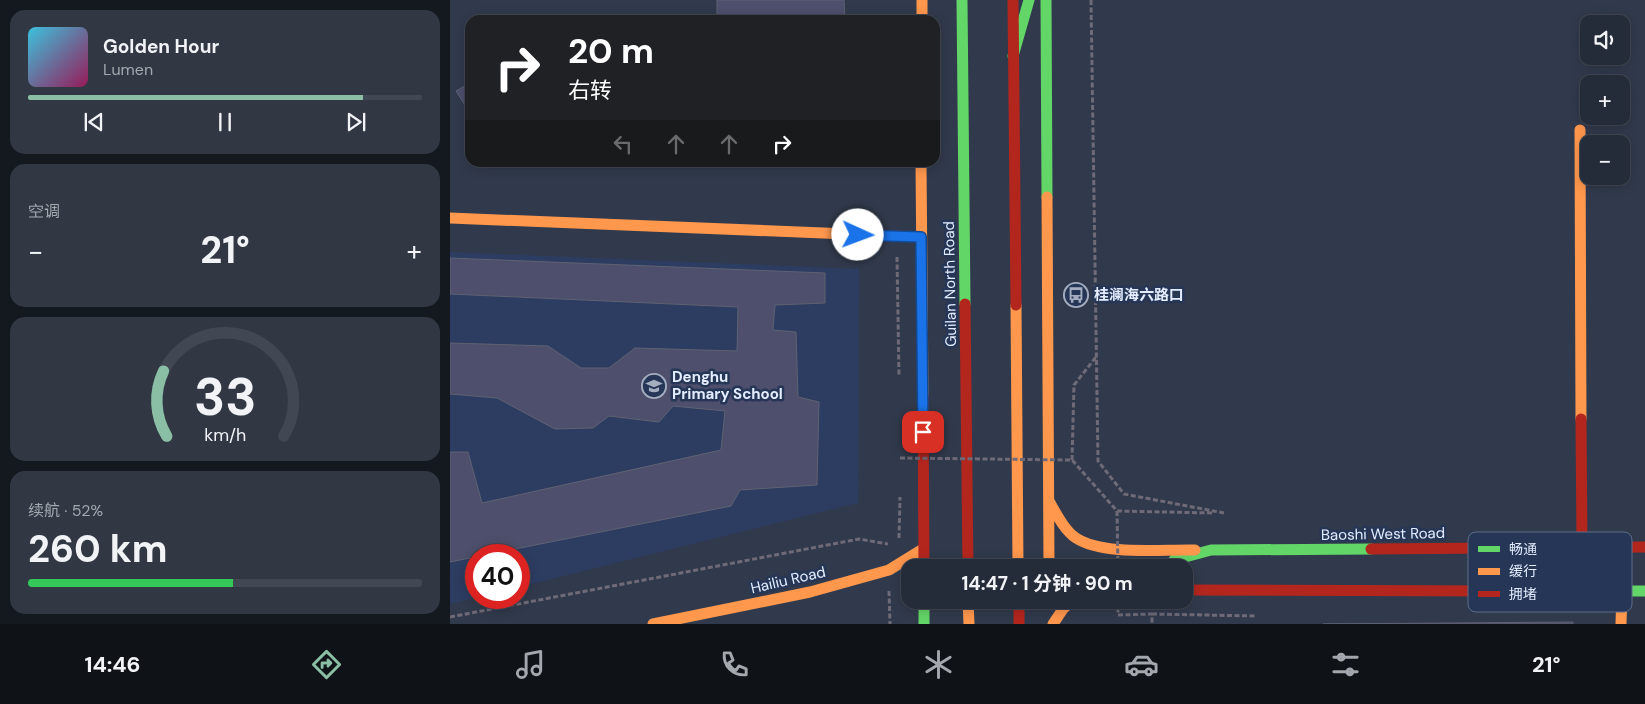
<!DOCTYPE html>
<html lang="zh">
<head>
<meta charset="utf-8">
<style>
	:root { --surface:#252c39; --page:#313844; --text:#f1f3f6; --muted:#a3a7ae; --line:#424853; --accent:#8abfa5 }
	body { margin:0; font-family:"DM Sans","Noto Sans SC",sans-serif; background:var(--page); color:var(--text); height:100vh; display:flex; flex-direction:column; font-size:19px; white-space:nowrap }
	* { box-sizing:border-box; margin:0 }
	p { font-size:16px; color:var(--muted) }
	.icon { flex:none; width:28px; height:28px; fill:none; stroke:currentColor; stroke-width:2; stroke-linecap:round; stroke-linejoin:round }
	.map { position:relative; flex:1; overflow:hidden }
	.side { display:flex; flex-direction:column; gap:10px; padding:10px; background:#14181f; width:450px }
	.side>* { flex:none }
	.guide { position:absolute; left:15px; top:15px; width:475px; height:152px; border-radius:15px; box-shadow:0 2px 12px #0003,0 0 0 1px var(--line); background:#202124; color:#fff; overflow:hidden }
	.controls { position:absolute; left:1130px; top:15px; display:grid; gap:10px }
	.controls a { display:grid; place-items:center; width:50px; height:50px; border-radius:10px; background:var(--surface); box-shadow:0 2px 12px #0003,0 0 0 1px var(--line); font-size:25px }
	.speed { position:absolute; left:15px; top:544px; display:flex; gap:10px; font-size:25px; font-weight:700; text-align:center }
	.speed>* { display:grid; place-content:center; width:65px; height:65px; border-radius:50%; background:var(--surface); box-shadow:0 2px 12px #0003,0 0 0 1px var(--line); line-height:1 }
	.speed .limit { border:8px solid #d22; background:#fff; color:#111 }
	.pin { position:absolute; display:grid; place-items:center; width:42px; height:42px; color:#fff; margin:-21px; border-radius:10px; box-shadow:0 2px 8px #0006 }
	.me { position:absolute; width:55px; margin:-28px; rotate:92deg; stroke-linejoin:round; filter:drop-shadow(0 0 4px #0008) }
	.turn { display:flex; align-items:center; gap:18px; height:105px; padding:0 20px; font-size:22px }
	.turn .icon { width:65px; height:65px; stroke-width:2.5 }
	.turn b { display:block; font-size:35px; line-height:42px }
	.lanes { display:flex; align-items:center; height:48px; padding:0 20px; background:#0003; justify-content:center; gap:25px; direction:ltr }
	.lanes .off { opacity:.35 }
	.big { font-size:38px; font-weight:700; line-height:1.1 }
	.side .card { flex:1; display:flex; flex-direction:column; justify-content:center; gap:8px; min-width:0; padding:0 18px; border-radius:15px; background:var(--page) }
	.side .dial { align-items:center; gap:0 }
	.dial svg { height:130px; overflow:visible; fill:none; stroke:var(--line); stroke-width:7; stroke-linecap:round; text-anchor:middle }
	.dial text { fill:var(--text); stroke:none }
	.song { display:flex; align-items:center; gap:15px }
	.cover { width:60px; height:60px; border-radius:8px; background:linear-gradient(135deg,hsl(190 70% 55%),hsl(330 70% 35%)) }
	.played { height:5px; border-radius:2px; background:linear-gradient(90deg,var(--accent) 85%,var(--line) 85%) }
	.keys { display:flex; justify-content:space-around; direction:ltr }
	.heat { display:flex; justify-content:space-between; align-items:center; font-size:28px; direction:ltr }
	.charge { height:8px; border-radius:4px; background:linear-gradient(90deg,#34c759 52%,var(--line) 0) }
	.trip { position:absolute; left:451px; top:559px; width:292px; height:50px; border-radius:15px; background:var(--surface); box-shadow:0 2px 12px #0003,0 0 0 1px var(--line); font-weight:700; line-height:50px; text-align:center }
	.tab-bar { display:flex; height:80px; justify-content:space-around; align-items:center; background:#0f1217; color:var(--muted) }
	.tab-bar .icon { width:35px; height:35px }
	.tab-bar .current { color:var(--accent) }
	.tab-bar b { font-size:22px; color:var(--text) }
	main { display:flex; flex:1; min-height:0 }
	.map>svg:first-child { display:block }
	.built { fill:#2d3d62 }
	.building { fill:#4e4f6c; stroke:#5e6272 }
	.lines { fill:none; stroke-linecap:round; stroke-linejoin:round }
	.path { stroke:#6e6a77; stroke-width:3; stroke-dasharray:5 2.5; stroke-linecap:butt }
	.fast { stroke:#63d668; stroke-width:11 }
	.slow { stroke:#ff974d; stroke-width:11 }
	.jam { stroke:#b3261e; stroke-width:11 }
	.path-bridge { stroke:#6e6a77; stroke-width:3; stroke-dasharray:5 2.5; stroke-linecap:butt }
	.route-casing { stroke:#114b97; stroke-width:12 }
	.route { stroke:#1a73e8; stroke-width:9 }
	.labels { text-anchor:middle; stroke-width:5; stroke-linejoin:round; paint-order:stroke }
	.street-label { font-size:15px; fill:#e4edfe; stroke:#263657 }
	.poi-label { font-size:15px; font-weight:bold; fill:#e4edfe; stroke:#263657; text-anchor:start }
	.key { fill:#263657; stroke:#5f6d89; stroke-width:1 }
	.key-label { font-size:14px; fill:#e4edfe }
</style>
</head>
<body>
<main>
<section class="side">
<div class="card">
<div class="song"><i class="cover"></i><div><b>Golden Hour</b><p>Lumen</p></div></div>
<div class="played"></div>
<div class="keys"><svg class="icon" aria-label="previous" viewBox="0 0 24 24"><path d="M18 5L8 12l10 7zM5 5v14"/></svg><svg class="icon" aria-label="pause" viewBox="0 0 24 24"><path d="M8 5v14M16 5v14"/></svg><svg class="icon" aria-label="next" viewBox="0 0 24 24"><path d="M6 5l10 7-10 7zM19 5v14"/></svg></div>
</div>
<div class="card"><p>空调</p>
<div class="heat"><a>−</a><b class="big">21°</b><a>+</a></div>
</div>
<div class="card dial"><svg viewBox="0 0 100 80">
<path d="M14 69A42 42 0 1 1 86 69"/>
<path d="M14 69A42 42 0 0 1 12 29" stroke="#8abfa5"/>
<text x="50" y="56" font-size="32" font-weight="700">33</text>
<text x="50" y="72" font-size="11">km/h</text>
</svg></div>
<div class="card"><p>续航 · 52%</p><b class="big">260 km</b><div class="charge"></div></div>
</section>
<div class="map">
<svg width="1195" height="624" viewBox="0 0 1195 624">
	<rect width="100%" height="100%" fill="#313a4c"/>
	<path class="built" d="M0 252 409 269 408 503 69 587V555H26V597L0 604Z"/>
	<path class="building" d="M267 0H394L395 20H267Z
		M20 83V113L6 91Z
		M0 258 375 273V303L325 305 323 330 346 332 348 397 369 402 367 485 290 490 281 506 0 562V452H18L32 503 271 450 275 411 223 406 209 422 159 416 143 428 105 429 47 398 0 394V343L98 346 131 368H159L185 348 287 351 288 307 0 294Z
		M1123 622V624H873Z"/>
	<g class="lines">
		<path class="path" d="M641 0 648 461 674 494 774 513
			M447 257 449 376
			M622 460 624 385 646 357
			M667 511 763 513
			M449 538 450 497
			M439 591 440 624
			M668 600V615L702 614V624
			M702 614 807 616
			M0 617 409 539 438 544"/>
		<path class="fast" d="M512 0 515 304
			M596 0 597 197
			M563 56 579 0
			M724 568V560L761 550 921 549
			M1067 591H1195
			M474 600V624"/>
		<path class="slow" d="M472 0V20
			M1130 130 1131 419
			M471 162 473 395
			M597 197 599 568
			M0 218 398 234
			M566 305 568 568
			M599 501C606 513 614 530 626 538 654 556 712 549 745 550
			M518 600 519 624
			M203 624 360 592 439 570 473 549
			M603 624 613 609 623 600
			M1171 624 1172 592"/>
		<path class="jam" d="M563 0 566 305
			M398 234 471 237
			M515 304 518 568
			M473 395 474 568
			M1131 419 1132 547
			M921 549 1195 547
			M735 590 1067 591
			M569 600V624"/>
		<path class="path-bridge" d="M450 458 622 460 667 511 668 568"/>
	</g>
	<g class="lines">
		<defs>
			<path id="route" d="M408 235 471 237 473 432"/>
		</defs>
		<use href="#route" class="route-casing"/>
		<use href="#route" class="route"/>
	</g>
	<defs>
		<symbol id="bus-ring" viewBox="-11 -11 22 22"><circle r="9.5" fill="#263657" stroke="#a5aec0" stroke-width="1.5"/><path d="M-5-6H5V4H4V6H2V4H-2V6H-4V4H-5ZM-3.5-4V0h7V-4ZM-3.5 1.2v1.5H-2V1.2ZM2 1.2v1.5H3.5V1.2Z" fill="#a5aec0"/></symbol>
		<symbol id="school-ring" viewBox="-11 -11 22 22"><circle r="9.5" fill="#263657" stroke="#a5aec0" stroke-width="1.5"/><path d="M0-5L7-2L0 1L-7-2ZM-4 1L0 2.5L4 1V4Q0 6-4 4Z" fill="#a5aec0"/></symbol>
	</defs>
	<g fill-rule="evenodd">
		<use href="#bus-ring" x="612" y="281" width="28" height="28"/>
		<use href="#school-ring" x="190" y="372" width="28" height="28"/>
	</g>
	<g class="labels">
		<g class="street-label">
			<text transform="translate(500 284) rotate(-91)" y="5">Guilan North Road</text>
			<text transform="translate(933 534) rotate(-1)" y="5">Baoshi West Road</text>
			<text transform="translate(338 580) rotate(-13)" y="5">Hailiu Road</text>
		</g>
		<g class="poi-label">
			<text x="644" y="300">桂澜海六路口</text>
			<text x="222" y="382">Denghu<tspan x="222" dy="17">Primary School</tspan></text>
		</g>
	</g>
	<rect x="1018" y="532" width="164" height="80" rx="8" class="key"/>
	<rect x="1028" y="546" width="22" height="6" fill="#63d668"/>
	<rect x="1028" y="568" width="22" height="7" fill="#ff974d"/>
	<rect x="1028" y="591" width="22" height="6" fill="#b3261e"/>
	<g class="key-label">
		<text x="1059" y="554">畅通</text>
		<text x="1059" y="576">缓行</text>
		<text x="1059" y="599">拥堵</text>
	</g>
</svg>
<div class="controls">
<a><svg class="icon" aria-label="sound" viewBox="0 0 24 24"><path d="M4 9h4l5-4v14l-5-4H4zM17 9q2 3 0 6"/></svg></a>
<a>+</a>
<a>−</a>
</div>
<div class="speed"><div class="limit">40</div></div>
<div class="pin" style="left:473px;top:432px;background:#d93025"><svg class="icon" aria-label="arrive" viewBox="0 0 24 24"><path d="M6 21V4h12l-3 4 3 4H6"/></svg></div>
<svg class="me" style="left:408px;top:235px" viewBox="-20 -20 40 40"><circle r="19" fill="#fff"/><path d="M0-13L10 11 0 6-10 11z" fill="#1a73e8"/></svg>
<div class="trip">14:47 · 1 分钟 · 90 m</div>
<div class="guide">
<div class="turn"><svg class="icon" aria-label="right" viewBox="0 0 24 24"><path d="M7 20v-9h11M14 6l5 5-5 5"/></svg><div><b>20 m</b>右转</div></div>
<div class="lanes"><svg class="icon off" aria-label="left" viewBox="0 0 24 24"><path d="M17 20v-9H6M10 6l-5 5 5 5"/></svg><svg class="icon off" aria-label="ahead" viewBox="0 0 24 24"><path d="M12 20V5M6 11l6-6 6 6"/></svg><svg class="icon off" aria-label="ahead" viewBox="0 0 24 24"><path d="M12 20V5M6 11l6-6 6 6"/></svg><svg class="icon" aria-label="right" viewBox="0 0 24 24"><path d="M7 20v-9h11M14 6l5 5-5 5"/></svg></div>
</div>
</div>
</main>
<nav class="tab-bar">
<b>14:46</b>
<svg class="icon current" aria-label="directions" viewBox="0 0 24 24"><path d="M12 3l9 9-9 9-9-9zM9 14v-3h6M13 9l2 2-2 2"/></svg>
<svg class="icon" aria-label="music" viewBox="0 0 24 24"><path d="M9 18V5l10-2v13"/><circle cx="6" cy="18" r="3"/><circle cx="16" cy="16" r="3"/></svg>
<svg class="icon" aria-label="phone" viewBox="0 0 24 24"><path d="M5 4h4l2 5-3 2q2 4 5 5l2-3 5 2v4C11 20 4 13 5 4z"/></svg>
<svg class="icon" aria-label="climate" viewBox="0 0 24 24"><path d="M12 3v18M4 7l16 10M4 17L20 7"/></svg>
<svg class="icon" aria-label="car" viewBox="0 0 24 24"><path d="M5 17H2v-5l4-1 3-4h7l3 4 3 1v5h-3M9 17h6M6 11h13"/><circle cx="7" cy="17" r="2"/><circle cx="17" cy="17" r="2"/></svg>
<svg class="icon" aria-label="filters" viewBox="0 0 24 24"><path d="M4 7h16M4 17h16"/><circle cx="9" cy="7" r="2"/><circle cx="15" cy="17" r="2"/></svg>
<b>21°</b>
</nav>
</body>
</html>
